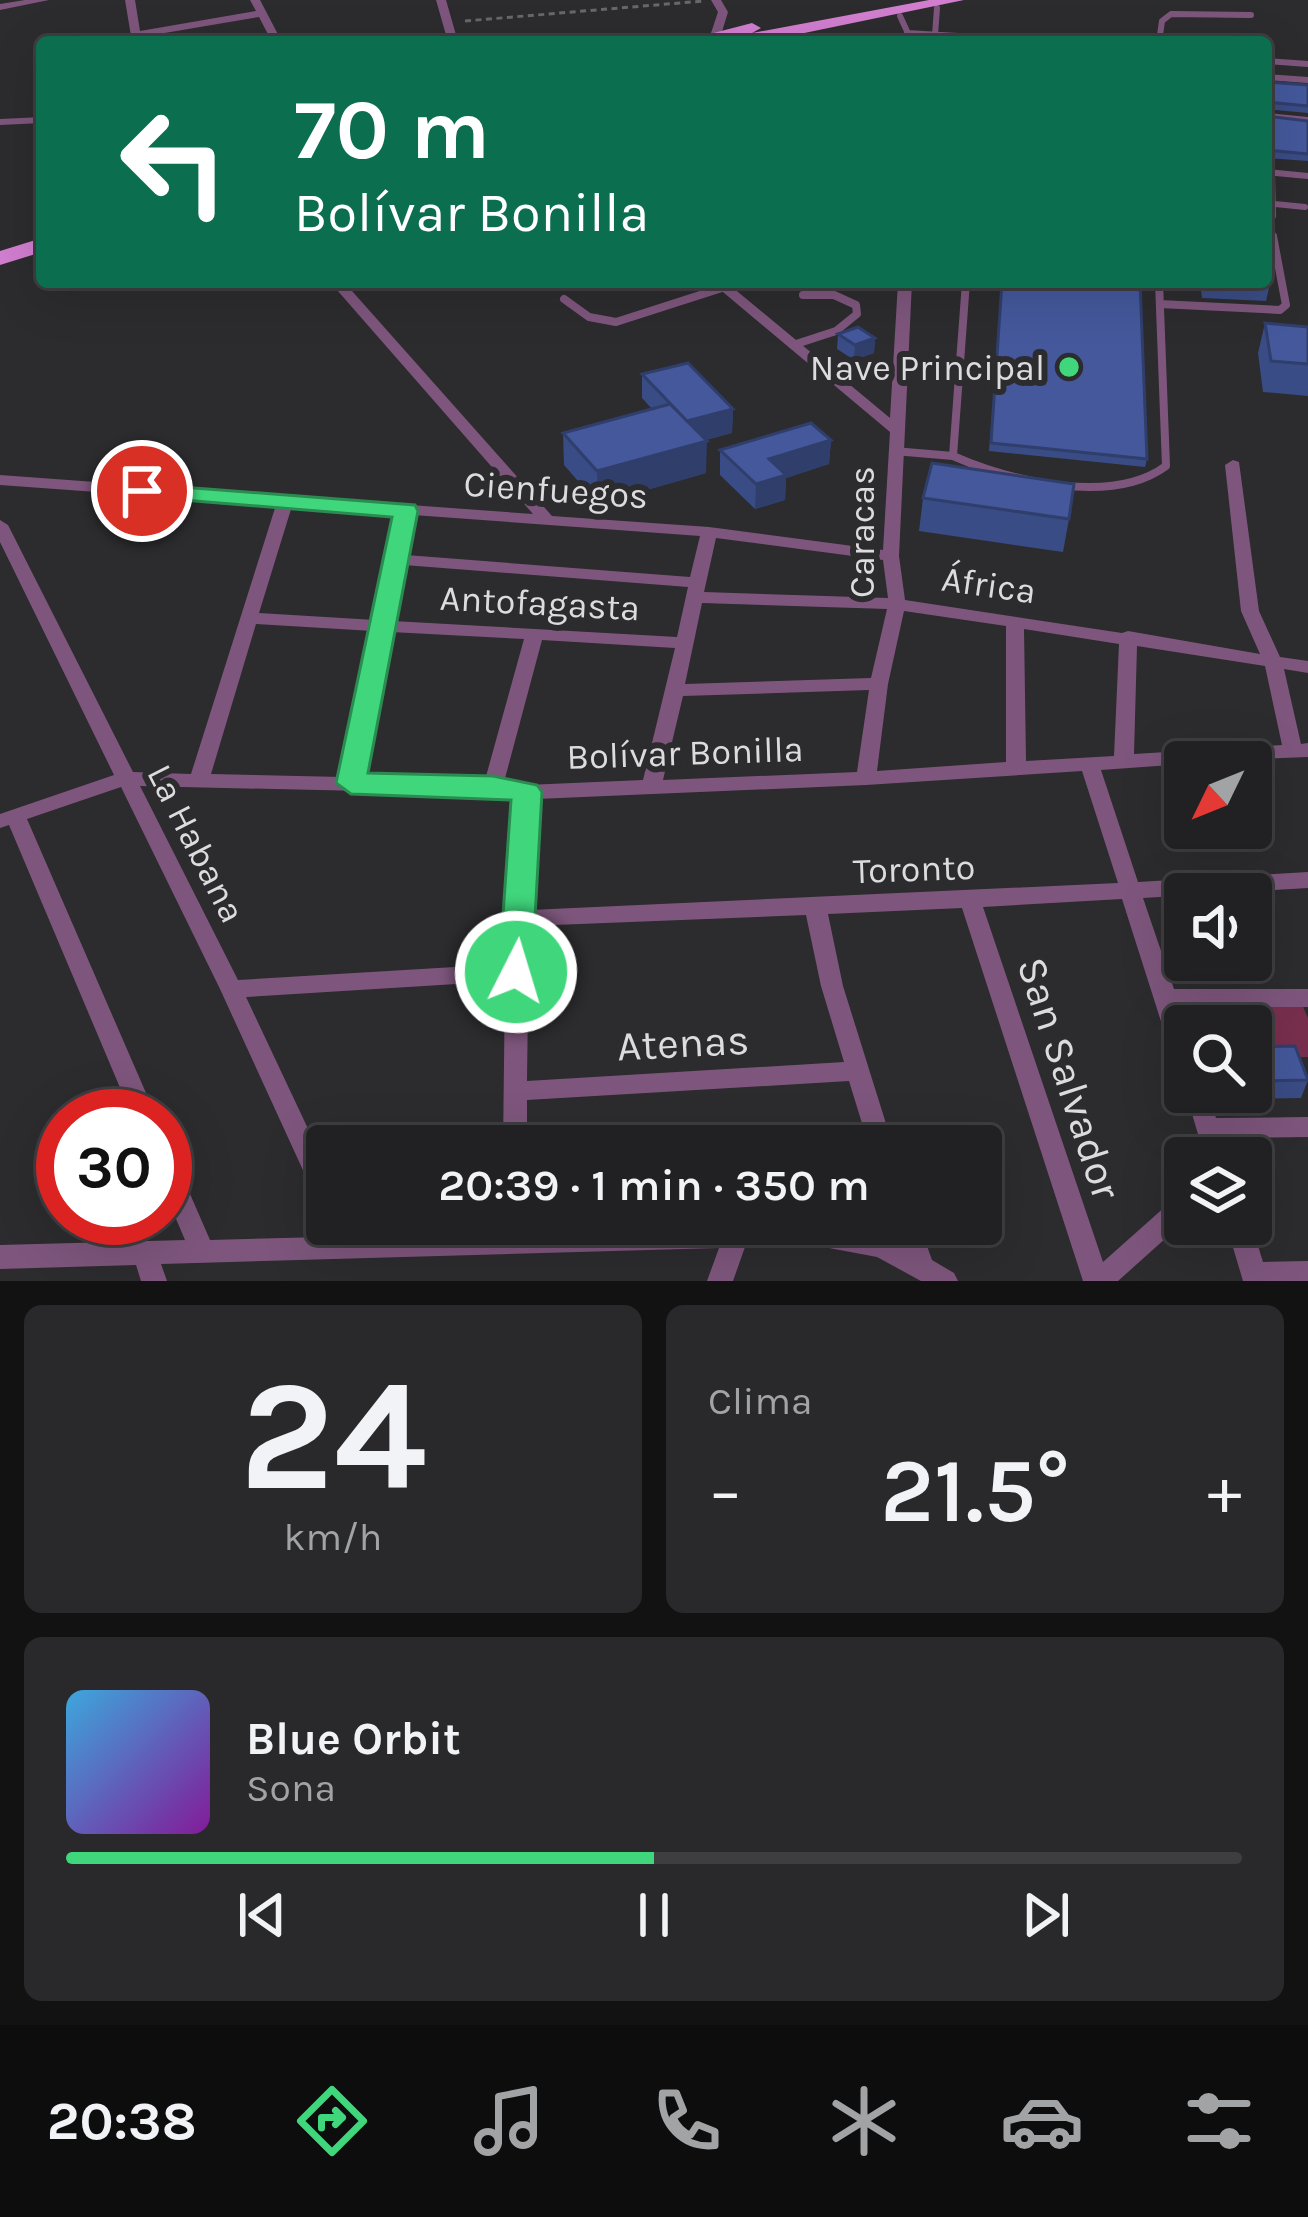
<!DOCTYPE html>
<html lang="es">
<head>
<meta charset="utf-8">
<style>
	:root { --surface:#212022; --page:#29282a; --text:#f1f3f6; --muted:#a2a3a5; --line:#3e3e40; --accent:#40d77c }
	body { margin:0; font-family:Karla,sans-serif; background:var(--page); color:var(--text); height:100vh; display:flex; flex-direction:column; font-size:45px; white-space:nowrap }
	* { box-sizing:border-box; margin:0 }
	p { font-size:39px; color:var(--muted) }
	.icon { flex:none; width:66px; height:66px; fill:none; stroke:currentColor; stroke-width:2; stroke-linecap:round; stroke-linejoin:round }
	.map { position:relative; height:1281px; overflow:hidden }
	.details { display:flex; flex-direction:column; gap:24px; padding:24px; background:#121213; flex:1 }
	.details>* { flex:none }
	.top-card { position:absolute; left:36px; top:36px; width:1236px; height:252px; border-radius:12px; box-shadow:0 12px 48px #0002,0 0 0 3px var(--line); background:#0b6e4f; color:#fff; overflow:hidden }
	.needle { width:78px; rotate:227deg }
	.buttons { position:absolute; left:1164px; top:741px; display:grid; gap:24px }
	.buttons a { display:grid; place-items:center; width:108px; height:108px; border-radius:12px; background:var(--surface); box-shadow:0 12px 48px #0002,0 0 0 3px var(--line); font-size:60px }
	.speed { position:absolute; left:36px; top:1089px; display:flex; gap:24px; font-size:60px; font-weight:700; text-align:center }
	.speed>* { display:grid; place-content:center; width:156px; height:156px; border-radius:50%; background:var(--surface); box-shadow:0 12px 48px #0002,0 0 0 3px var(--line); line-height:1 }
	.speed .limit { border:18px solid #d22; background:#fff; color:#111 }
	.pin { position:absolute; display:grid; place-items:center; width:102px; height:102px; color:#fff; margin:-51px; border:6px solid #fff; border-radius:50%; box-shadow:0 3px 12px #0007 }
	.me { position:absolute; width:132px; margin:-66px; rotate:5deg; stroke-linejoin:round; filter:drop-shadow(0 0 9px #0008) }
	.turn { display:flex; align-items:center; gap:42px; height:252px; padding:0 60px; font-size:54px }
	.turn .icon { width:156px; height:156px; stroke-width:2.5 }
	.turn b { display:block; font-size:84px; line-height:102px }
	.big { font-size:90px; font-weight:600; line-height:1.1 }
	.details .widget { flex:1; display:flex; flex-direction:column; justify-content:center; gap:18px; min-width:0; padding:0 42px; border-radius:18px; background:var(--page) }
	.details .dial { align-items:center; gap:0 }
	.dial b { font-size:156px; line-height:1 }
	.song { display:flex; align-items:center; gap:36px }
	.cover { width:144px; height:144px; border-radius:18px; background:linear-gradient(135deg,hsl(200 70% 55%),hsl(290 70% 35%)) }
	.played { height:12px; border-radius:6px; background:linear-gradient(90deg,var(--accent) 50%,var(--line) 50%) }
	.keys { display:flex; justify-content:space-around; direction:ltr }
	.heat { display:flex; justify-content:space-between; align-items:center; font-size:66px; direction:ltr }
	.details .tiles { flex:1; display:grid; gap:24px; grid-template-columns:1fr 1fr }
	.widget:last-child { grid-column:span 2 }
	.trip { position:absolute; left:306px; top:1125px; width:696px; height:120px; border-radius:12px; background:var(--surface); box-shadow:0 12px 48px #0002,0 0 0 3px var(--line); font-weight:600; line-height:120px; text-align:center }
	.tab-bar { display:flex; height:192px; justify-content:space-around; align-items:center; background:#0d0d0e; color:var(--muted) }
	.tab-bar .icon { width:84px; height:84px }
	.tab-bar .current { color:var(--accent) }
	.tab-bar b { font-size:54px; color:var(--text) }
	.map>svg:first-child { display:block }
	.green { fill:#782f4e }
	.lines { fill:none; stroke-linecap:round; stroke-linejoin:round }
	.path { stroke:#68676a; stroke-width:3; stroke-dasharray:6 4.5; stroke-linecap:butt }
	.lane-far1 { stroke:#7e567d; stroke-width:6 }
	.lane { stroke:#7e567d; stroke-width:8 }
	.street { fill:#7e567d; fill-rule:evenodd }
	.primary { fill:#d17ecf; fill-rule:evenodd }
	.wall { fill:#3a4c85 }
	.shaded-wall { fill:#303e6c }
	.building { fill:#44589b; stroke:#303e6c; stroke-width:3 }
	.route { fill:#40d77c; stroke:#2a8c51; stroke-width:3 }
	.poi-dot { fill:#40d77c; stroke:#2c2b2e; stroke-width:4.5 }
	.labels { text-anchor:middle; stroke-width:12; stroke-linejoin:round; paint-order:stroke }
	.poi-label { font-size:36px; fill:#dcdbde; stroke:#2c2b2e; text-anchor:end }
	.street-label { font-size:36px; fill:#dcdbde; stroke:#2c2b2e }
	.near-street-label { font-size:42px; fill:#dcdbde; stroke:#2c2b2e }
</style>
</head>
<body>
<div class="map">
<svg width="1308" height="1281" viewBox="0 0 1308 1281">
	<rect width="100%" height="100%" fill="#2c2b2e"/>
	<path class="green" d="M1301 1002 1308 1018V1057L1251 1059V1026H1190L1183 1006Z"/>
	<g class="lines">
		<path class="path" d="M465 21 704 1"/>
		<path class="lane-far1" d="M900 16 912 42
			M907 33 1059 42
			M935 35 937 8
			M1159 42 1162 21 1171 14 1251 15
			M1266 61 1308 64
			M1266 77 1308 80
			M1266 116 1308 120
			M1266 172 1308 176
			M1272 173 1273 216
			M1266 203 1305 207"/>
		<path class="lane" d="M966 282 953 456C1010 481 1112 506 1166 466L1159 282
			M564 299 589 317 616 322 725 287
			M1160 304 1280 310 1286 305 1273 236 1266 231
			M793 345 836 331 857 314 856 305 834 295H803
			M894 451 953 456"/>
		<path class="street" d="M25 0H49L0 10V4Z
			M125 0H135L140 31 256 11 250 0H260L282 42H272L259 17 141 37 142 42H132Z
			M436 0H446L458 42H448Z
			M711 0H721L728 12 721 35 729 42H717L710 36 718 12Z
			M42 117V123L0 125V119Z
			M330 282H344L552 516 709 527 883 550 890 432 711 282H726L890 418 898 282H912L899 556 905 600 1122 633 1128 631 1260 654 1241 611 1225 465 1233 460 1239 462 1259 611 1280 657 1308 661V673L1284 669 1301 744 1308 743V757L1185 762V764L1101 770 1138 882 1308 872V888L1143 898 1174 989H1308V1007H1179L1186 1026 1185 1068 1177 1066 1173 1059 1122 899 983 907 1103 1262 1176 1197 1185 1194V1221L1118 1281H1083L962 908 828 914 843 986 893 1146H869L849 1081 527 1100V1146H503L505 981 246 997 327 1169V1206L318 1203 220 989 121 787 27 819 156 1116H132L9 825 0 828V814L114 775 0 542V520L8 525 133 772 191 774 276 505 0 485V475L533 514ZM292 506 397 514 375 620 259 613ZM413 515 700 536 690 577 406 555ZM716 538 883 560 888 598 704 592ZM404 565 688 587 677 637 393 621ZM702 603 887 609 871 678 685 684ZM904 611 1006 626V762L877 771 888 684ZM256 624 373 631 342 777 211 774ZM1024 629 1119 644 1114 756 1026 761ZM391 632 524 639 485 780 362 777ZM542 640 675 648 643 780 526 785 504 782ZM1137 646 1265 666 1282 745 1134 754ZM869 690 857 772 663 780 683 696ZM1082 771 1118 883 530 910 536 799 866 785ZM140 786 493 794 516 797 505 964 238 980ZM806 915 821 986 844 1062 527 1081 529 926Z
			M1185 1090 1208 1092 1216 1118 1308 1117V1137L1223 1138 1229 1158H1205Z
			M165 1153 174 1157 210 1240 820 1224 881 1235 900 1243 893 1224H919L932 1260 954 1273 958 1281H921L877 1257 813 1245 745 1247 733 1281H707L719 1248 161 1264 167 1281H141L136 1265 0 1269V1245L185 1240 165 1193Z
			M1251 1223 1263 1262 1308 1261V1281H1243L1226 1224Z"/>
		<path class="primary" d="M929 0H964L761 42H679L752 23 761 28 752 33Z
			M42 238V252L0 265V251Z"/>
	</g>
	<path class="wall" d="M1266 82 1308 85V113L1266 109Z
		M1266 116 1308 121V161L1266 158Z
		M1266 232 1273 271 1266 301 1202 298 1200 282H1266Z
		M1002 282 1147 459 1145 467 989 451Z
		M1265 323 1308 327V396L1263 392 1258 353Z
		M838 334 875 338 874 353 854 360 837 349Z
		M642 374 733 409 732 433 706 440V473L598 504 564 465 563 433 652 409 642 398Z
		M831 440 829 464 786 478 785 500 755 509 720 475V450Z
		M923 498 1069 519 1063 552 919 531Z
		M1251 1047 1308 1080 1301 1098 1219 1099 1217 1092H1251Z"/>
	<path class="shaded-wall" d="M875 338 874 353 854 360 855 345Z
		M733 409 732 433 684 445V421Z
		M831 440 829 464 786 478 785 500 755 509 756 484 769 459Z
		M707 441 706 473 598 504 597 471Z"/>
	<path class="building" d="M1266 82 1308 85V106L1266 102Z
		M1266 116 1308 121V154L1266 150Z
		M1266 232 1273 271H1266Z
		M1002 282H1140L1147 459 991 443Z
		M1265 323 1308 327V364L1271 361Z
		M858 327 875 338 855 345 838 334Z
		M688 363 733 409 687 421 642 374Z
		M670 404 707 441 597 471 563 433Z
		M811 423 831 440 769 459 786 475 756 484 720 450Z
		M932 463 1074 484 1069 519 923 498Z
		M1295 1046 1308 1080 1251 1081V1047Z"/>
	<path class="route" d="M142 484 415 505 418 511 368 773 493 776 537 785 542 792 532 972 528 981 516 985 504 981 499 972 511 800 351 794 336 783 392 517 134 496 130 491Z"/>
	<circle class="poi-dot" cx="1069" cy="367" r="12"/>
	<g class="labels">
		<g class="poi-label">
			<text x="1045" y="380">Nave Principal</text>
		</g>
		<g class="street-label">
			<text transform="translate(556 489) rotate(4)" y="13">Cienfuegos</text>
			<text transform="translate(861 532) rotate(-90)" y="13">Caracas</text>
			<text transform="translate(989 584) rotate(8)" y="13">África</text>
			<text transform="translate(540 602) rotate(3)" y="13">Antofagasta</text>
			<text transform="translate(685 752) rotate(-2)" y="13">Bolívar Bonilla</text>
			<text transform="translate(197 843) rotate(63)" y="13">La Habana</text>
			<text transform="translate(914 868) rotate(-2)" y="13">Toronto</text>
		</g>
		<g class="near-street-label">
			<text transform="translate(683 1042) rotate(-3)" y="15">Atenas</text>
			<text transform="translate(1070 1078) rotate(72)" y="15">San Salvador</text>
		</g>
	</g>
</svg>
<div class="buttons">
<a><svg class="needle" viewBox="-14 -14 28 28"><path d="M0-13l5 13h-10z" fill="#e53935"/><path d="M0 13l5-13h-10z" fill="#a2a3a5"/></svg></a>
<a><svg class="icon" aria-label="sound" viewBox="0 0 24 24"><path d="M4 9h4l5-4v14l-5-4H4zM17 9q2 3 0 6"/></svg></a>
<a><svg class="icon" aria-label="search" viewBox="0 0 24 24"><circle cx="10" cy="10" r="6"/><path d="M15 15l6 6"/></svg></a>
<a><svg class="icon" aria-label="layers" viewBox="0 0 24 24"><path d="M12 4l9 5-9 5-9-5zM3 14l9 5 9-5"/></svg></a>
</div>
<div class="speed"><div class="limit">30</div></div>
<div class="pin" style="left:142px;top:491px;background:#d93025"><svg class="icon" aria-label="arrive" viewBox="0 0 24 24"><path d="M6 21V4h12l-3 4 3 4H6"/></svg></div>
<svg class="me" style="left:516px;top:972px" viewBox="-20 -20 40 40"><circle r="17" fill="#40d77c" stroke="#fff" stroke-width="3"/><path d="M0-11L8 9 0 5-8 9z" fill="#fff"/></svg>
<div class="trip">20:39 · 1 min · 350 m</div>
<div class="top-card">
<div class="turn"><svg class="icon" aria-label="left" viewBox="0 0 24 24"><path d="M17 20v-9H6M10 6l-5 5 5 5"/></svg><div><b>70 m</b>Bolívar Bonilla</div></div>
</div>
</div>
<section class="details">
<div class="tiles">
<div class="widget dial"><b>24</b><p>km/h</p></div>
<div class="widget"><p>Clima</p>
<div class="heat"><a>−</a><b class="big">21.5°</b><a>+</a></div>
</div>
<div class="widget">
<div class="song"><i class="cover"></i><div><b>Blue Orbit</b><p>Sona</p></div></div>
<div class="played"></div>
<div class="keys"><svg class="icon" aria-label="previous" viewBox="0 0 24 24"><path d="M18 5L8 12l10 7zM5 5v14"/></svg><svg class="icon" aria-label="pause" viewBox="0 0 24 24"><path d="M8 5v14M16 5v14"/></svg><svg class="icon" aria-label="next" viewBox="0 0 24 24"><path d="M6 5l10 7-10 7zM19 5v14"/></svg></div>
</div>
</div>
</section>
<nav class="tab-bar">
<b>20:38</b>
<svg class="icon current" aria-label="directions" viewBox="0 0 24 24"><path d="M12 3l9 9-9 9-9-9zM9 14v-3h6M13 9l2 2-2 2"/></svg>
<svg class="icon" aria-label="music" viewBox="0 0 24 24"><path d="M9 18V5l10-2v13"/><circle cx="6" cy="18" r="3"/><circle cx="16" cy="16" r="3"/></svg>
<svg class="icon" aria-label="phone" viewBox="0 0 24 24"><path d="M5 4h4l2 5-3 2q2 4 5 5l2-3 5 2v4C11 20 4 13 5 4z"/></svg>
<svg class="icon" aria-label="climate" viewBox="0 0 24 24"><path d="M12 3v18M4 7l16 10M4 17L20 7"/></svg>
<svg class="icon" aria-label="car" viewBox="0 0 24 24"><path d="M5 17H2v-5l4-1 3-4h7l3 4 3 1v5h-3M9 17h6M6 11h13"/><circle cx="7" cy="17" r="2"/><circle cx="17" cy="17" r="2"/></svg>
<svg class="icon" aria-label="filters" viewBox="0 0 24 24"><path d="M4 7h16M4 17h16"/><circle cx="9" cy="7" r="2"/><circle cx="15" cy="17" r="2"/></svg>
</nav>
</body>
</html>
